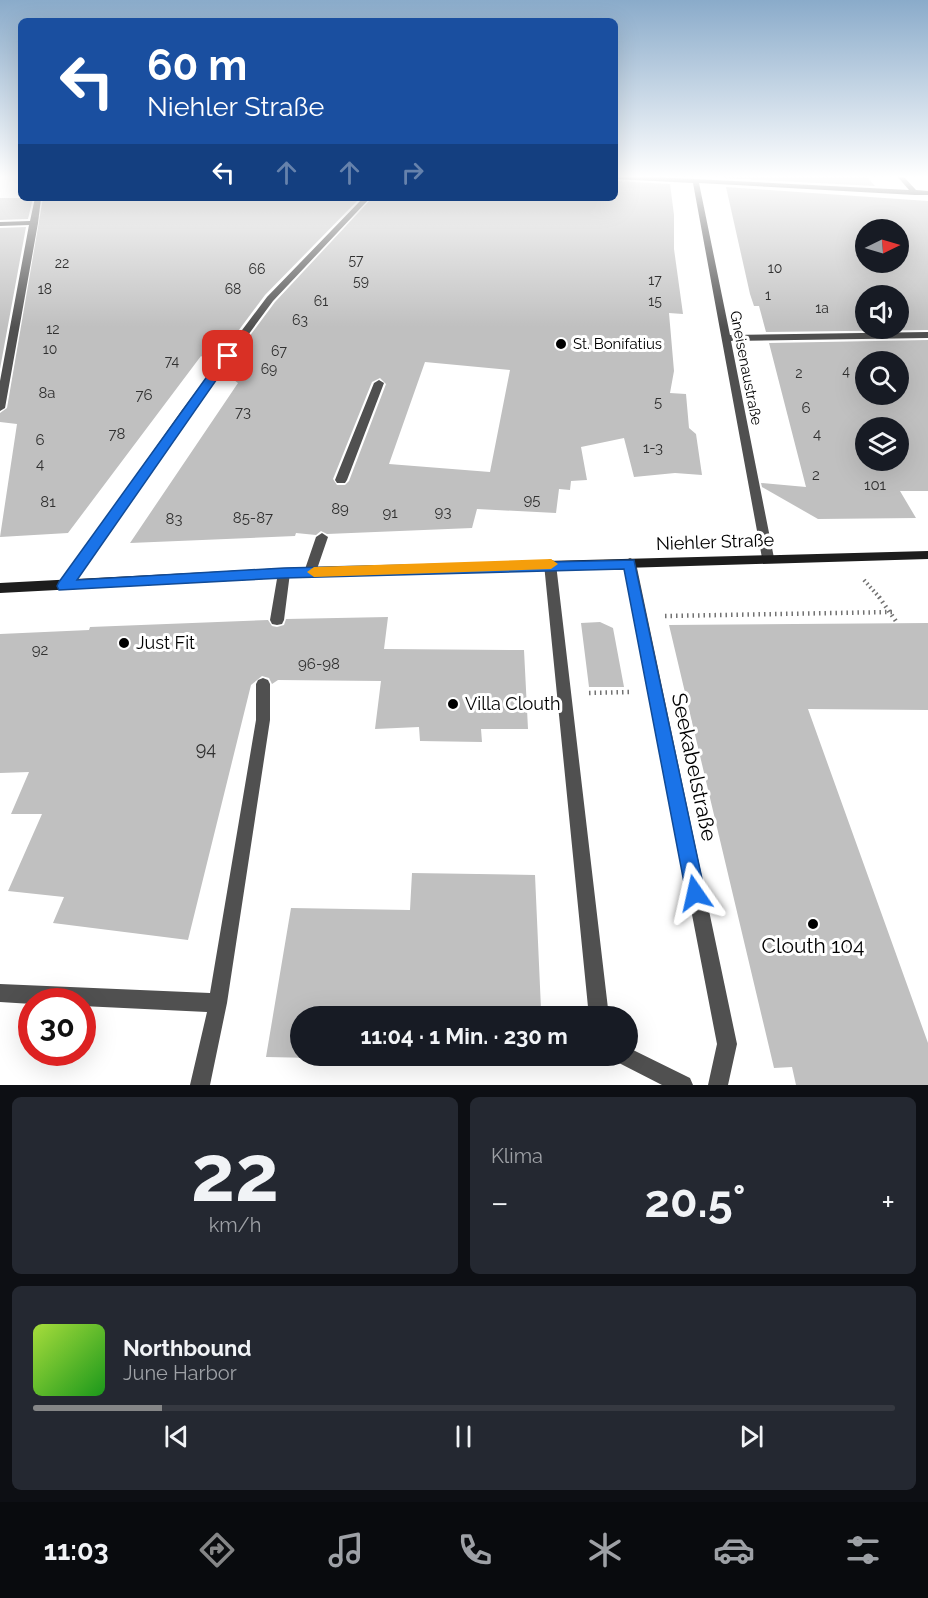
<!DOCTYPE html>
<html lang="de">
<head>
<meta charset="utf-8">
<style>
	:root { --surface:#171b24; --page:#242831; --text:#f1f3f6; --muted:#9ea1a6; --line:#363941; --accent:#858687 }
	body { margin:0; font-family:Raleway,sans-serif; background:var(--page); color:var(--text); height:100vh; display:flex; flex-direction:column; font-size:22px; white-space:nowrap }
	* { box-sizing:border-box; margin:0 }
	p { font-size:20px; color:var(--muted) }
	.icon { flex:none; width:33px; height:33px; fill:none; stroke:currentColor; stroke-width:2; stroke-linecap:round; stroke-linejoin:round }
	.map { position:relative; height:1085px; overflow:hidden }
	.panel { display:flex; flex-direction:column; gap:12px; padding:12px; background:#0d0f14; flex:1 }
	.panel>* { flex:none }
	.hud { position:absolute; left:18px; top:18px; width:600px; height:183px; border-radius:9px; box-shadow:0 6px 24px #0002; background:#1a4fa0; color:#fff; overflow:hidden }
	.needle { width:39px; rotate:85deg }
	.tools { position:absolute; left:855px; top:219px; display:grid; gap:12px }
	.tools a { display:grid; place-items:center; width:54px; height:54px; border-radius:50%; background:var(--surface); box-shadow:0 6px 24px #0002; font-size:30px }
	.speed { position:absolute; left:18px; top:988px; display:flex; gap:12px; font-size:30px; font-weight:700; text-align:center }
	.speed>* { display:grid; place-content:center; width:78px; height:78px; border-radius:50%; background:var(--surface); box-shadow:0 6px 24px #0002; line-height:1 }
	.speed .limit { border:9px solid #d22; background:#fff; color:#111 }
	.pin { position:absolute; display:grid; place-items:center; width:51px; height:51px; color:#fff; margin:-26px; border-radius:12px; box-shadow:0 3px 9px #0006 }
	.me { position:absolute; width:66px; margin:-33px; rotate:349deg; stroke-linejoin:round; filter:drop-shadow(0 0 4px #0008) }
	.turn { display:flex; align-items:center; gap:21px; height:126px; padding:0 30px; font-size:27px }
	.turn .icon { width:78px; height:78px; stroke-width:2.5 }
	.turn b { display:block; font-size:42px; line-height:51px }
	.lanes { display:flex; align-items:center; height:57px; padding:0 30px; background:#0003; justify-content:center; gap:30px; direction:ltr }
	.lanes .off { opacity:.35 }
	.big { font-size:45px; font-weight:700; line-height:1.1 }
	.panel .card { flex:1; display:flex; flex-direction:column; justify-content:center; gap:9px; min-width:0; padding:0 21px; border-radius:9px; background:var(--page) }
	.panel .dial { align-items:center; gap:0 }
	.dial b { font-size:78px; line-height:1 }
	.song { display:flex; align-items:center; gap:18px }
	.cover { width:72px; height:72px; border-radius:9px; background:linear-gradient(135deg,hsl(80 70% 55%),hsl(120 70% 35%)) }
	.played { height:6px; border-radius:3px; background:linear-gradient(90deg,var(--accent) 15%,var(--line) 15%) }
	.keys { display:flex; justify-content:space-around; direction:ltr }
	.heat { display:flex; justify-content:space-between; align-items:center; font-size:33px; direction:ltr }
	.panel .tiles { flex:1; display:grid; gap:12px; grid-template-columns:1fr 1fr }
	.card:last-child { grid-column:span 2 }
	.trip { position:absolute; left:290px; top:1006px; width:348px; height:60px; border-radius:30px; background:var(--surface); box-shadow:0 6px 24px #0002; font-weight:700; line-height:60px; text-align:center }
	.tabs { display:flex; height:96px; justify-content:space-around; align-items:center; background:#090b0e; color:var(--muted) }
	.tabs .icon { width:42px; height:42px }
	.tabs .on { color:var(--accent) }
	.tabs b { font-size:27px; color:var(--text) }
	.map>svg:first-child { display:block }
	.building { fill:#c0c0c0; fill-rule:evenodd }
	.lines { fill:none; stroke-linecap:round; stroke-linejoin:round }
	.path-far1 { stroke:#727272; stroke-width:4; stroke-dasharray:1.5 3; stroke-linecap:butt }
	.path { stroke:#727272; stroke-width:4.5; stroke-dasharray:1.5 4; stroke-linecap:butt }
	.lane { fill:#505050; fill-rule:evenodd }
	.street { fill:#505050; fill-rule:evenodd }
	.secondary { fill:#1d1d1d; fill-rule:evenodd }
	.route { fill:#1a73e8; stroke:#114b97; stroke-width:1.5 }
	.slow { fill:#f59e0b }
	.poi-dot { fill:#000; stroke:#fff; stroke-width:2 }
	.labels { text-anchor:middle; stroke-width:6; stroke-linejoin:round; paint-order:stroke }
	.far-number-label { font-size:14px; fill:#303030 }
	.far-poi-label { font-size:15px; fill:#000; stroke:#fff; text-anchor:start }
	.far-street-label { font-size:15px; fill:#000; stroke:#fff }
	.number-label { font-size:15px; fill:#303030 }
	.street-label { font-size:18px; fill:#000; stroke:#fff }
	.poi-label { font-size:18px; fill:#000; stroke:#fff; text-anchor:start }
	.near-number-label { font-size:18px; fill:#303030 }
	.near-street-label { font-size:21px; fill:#000; stroke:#fff }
	.near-poi-label { font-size:21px; fill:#000; stroke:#fff }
</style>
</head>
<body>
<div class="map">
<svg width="928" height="1085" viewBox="0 0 928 1085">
	<rect width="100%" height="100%" fill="#fff"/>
	<path class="building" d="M723 175H865L875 186 724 178Z
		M615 181 670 184 674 215V249L683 314 669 313 674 371 670 393 686 394 689 428 696 434 702 475 675 473 634 477 624 438 581 447 587 480 571 481 570 490 559 489 556 513 477 509 472 528 327 534 321 531 316 535 296 533 295 536 130 543 238 383 223 372 275 302 372 198H615ZM425 362 510 370 490 472 389 464ZM380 378 386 384 349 481 345 485H337L333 479 372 382Z
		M726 187 928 201V330L766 332 759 306H754L750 294ZM866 230H898V262H866ZM866 296H898V328H866Z
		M0 198H33L28 219 0 220Z
		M43 198H223L222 200 271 201 360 198 265 295 213 365 201 356 68 533 0 537 17 424 0 422V413L7 408Z
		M26 227 0 369V228Z
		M928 340V491H900L916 518 818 519 762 487 761 483 806 487 769 343ZM866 362H898V394H866ZM866 428H898V460H866Z
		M388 617 384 649 524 650 528 729H481L482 742 420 741 419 727 375 729 381 681 278 680 272 684 269 678 262 676 251 685 188 940 53 923 64 897 8 891 42 814H11L29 772 0 773V634L89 630 90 627 268 620 272 626 277 627 284 625 286 619Z
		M600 622 613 628 624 687H589L581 623Z
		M928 623V710L808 709 928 1043V1085H796L792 1067 774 1068 669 625Z
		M412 873 535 875 541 1009 415 1007V1017H300V1056H413L412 1060 266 1057 291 908 410 910Z"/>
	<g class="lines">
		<path class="path-far1" d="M864 580 880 598"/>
		<path class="path" d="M879 597 898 624
			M665 616 892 612
			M589 693 629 692"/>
		<path class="lane" d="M379 380 384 383 347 480 345 483H337L335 480 374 383Z
			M322 533 328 537 316 572 314 575H306L304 572 316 537Z
			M284 568 288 570 290 573 284 620 282 624 277 625 272 624 270 620 278 573 280 570Z
			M263 678 268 680 270 684V720L227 1003 210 1085H190L207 1012 82 1006V1002H32V1004L0 1002V984L210 993 256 720V684L258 680Z"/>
		<path class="street" d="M615 175 909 190 896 175H902L916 190 928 191V195H915L699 183 730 335 928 332V338L731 341 774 558 772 561H764L762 558 693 183 615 179Z
			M35 198H41L38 223 5 408 0 411V381L29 225 0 226V222L30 221Z
			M363 198H370L273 301 190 414 68 589H60L58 586 60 583 182 410 267 297Z
			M630 558 634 560 636 563 737 1044 728 1085H708L717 1044 624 563 626 560Z
			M550 559 554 561 556 564 609 1017H589L544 564 546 561Z
			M627 1047 690 1078 693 1085H662L619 1063 616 1056H627Z"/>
		<path class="secondary" d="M928 551V559L284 578 0 593V583L284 568Z"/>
	</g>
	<linearGradient id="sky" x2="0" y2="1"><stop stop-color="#8aabca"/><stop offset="0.54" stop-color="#fff"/><stop offset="1" stop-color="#fff" stop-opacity="0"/></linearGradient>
	<rect width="928" height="327" fill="url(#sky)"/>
	<path class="route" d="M224 353 233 356 77 580 284 568 634 560 705 893 702 900 695 903 688 900 686 893 624 569 284 578 59 590 57 586 59 582Z"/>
	<path class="slow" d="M551 559 558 564 551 569 314 577 307 572 314 567Z"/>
	<g class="poi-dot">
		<circle cx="561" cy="344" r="6"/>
		<circle cx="124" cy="643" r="6"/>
		<circle cx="453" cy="704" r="6"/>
		<circle cx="813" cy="924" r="6"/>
	</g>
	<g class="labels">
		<g class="far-number-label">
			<text x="356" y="265">57</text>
			<text x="62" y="268">22</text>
			<text x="775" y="273">10</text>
			<text x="257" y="274">66</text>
			<text x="655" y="285">17</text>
			<text x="361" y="286">59</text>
			<text x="45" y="294">18</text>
			<text x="233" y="294">68</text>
			<text x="768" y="300">1</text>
			<text x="321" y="306">61</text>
			<text x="655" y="306">15</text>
			<text x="822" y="313">1a</text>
			<text x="300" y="325">63</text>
			<text x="53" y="334">12</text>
			<text x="50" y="354">10</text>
			<text x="279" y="356">67</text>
			<text x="172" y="366">74</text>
			<text x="269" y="374">69</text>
			<text x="846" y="376">4</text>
			<text x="799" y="378">2</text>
		</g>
		<g class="far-poi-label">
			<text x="573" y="349">St. Bonifatius</text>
		</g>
		<g class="far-street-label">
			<text transform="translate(746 368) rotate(79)" y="5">Gneisenaustraße</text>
		</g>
		<g class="number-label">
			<text x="47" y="398">8a</text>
			<text x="144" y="400">76</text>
			<text x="658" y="407">5</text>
			<text x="806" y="413">6</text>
			<text x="243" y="417">73</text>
			<text x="117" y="439">78</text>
			<text x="817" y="439">4</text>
			<text x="40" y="445">6</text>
			<text x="653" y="453">1-3</text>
			<text x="40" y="469">4</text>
			<text x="816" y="480">2</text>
			<text x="875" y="490">101</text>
			<text x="532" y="505">95</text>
			<text x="48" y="507">81</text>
			<text x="340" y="514">89</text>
			<text x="443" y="517">93</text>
			<text x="390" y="518">91</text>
			<text x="253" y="523">85-87</text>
			<text x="174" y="524">83</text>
			<text x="40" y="655">92</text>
			<text x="319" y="669">96-98</text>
		</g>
		<g class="street-label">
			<text transform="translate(715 542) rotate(-2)" y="6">Niehler Straße</text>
		</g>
		<g class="poi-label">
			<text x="136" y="649">Just Fit</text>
			<text x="465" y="710">Villa Clouth</text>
		</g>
		<g class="near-number-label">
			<text x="206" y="755">94</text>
		</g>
		<g class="near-street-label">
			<text transform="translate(694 767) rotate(78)" y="7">Seekabelstraße</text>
		</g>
		<g class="near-poi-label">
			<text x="813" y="953">Clouth 104</text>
		</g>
	</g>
</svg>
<div class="tools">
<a><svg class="needle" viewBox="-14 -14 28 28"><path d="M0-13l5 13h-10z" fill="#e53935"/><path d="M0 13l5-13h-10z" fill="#9ea1a6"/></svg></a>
<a><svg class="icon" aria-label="sound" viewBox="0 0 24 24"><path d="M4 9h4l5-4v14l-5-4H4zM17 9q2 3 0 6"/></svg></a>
<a><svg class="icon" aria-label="search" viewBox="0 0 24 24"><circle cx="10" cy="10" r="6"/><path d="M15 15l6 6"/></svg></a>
<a><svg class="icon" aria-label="layers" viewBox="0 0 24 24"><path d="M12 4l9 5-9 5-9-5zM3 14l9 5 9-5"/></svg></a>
</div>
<div class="speed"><div class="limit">30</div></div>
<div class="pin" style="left:228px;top:356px;background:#d93025"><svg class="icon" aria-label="arrive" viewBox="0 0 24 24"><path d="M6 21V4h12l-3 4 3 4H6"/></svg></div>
<svg class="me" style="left:695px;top:893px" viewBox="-20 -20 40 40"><path d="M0-17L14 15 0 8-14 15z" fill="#1a73e8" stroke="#fff" stroke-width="4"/></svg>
<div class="trip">11:04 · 1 Min. · 230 m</div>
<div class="hud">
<div class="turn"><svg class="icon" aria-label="left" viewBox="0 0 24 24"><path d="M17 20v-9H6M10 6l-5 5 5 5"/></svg><div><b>60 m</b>Niehler Straße</div></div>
<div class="lanes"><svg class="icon" aria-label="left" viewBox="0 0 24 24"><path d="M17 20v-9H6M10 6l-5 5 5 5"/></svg><svg class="icon off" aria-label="ahead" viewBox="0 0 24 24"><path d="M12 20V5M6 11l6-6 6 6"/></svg><svg class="icon off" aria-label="ahead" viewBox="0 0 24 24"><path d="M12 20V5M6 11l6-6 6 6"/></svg><svg class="icon off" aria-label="right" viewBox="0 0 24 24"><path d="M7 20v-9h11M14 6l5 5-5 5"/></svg></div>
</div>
</div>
<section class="panel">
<div class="tiles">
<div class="card dial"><b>22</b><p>km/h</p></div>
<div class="card"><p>Klima</p>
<div class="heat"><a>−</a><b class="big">20.5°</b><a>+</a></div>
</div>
<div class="card">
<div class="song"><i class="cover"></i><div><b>Northbound</b><p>June Harbor</p></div></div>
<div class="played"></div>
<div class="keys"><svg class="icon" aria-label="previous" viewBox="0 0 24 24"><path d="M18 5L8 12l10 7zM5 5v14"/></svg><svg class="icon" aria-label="pause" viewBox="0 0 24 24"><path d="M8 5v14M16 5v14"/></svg><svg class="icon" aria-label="next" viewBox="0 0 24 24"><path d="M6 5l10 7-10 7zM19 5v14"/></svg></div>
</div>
</div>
</section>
<nav class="tabs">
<b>11:03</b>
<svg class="icon on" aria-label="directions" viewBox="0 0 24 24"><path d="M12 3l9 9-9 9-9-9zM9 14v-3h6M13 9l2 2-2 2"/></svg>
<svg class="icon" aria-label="music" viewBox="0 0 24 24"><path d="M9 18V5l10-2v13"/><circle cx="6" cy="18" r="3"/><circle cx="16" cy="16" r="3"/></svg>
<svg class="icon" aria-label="phone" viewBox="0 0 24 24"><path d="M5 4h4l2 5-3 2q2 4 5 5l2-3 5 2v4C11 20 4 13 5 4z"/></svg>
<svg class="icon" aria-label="climate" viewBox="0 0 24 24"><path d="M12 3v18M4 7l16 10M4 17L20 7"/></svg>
<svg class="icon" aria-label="car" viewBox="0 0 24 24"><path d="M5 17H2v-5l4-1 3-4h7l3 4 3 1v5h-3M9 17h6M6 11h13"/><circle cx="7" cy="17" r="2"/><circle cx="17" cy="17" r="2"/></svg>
<svg class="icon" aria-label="filters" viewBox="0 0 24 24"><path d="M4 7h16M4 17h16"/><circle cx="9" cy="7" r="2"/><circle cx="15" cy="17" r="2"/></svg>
</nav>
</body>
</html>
